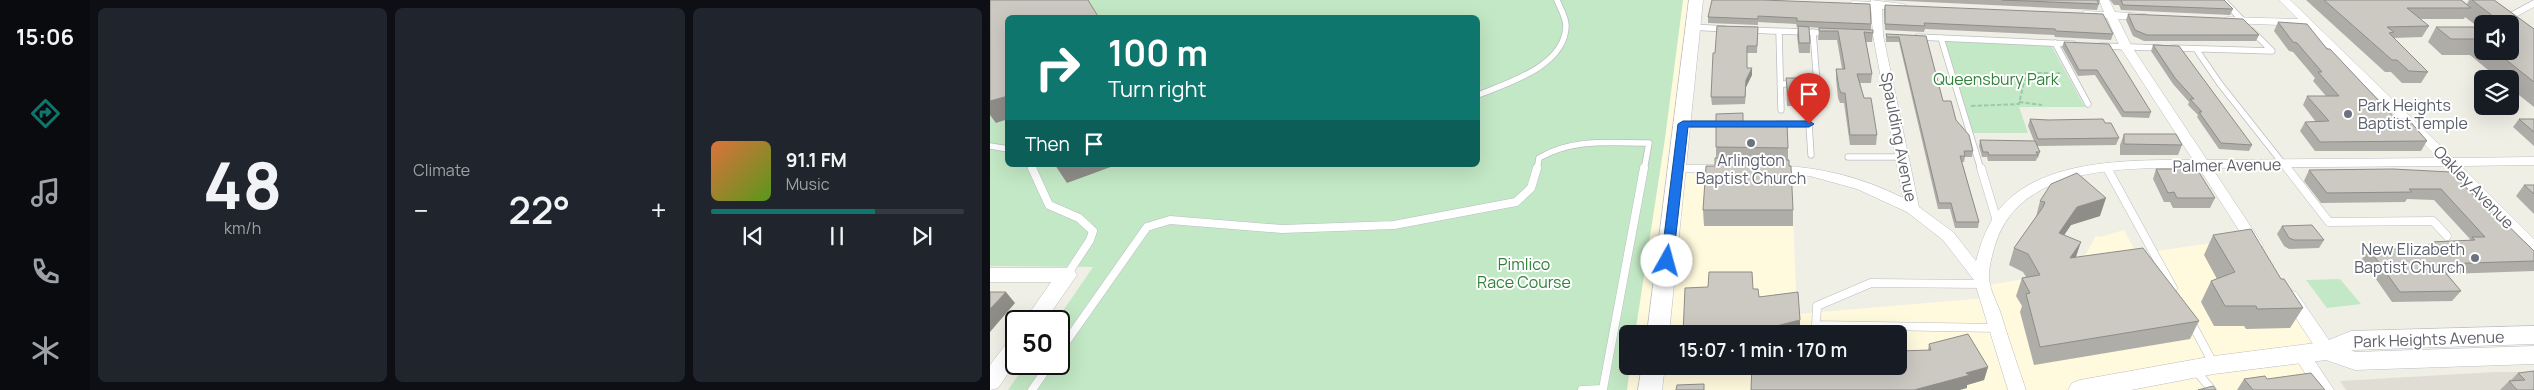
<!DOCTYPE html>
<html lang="en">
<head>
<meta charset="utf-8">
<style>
	:root { --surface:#171b24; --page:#20242c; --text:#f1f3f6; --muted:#9ea1a6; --line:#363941; --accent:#0f766e }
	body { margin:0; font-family:Manrope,sans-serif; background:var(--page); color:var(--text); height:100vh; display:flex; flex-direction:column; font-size:19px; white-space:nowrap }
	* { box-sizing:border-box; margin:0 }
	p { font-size:16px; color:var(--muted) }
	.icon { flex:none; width:28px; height:28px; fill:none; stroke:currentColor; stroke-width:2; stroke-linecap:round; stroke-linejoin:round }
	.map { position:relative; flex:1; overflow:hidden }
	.details { display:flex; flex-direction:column; gap:8px; padding:8px; background:#0d0f14; width:900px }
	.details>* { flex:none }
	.banner { position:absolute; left:15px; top:15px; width:475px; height:152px; border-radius:8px; box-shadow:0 5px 20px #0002; background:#0f766e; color:#fff; overflow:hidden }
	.fabs { position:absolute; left:1484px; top:15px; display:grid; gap:10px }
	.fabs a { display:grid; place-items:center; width:45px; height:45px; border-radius:8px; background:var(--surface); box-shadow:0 5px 20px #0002; font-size:25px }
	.speed { position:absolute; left:15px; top:310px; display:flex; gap:10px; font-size:25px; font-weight:700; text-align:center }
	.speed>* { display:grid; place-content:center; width:65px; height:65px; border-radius:50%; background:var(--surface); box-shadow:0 5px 20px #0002; line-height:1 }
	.speed .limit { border:2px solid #111; border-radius:8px; background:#fff; color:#111 }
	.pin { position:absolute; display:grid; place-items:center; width:42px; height:42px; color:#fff; margin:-51px -21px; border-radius:50% 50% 50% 0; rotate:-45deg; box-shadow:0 0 5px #0007 }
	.pin .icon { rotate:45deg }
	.me { position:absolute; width:55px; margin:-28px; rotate:7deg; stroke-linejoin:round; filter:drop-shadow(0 0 4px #0008) }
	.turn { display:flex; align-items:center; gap:18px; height:105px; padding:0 20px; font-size:22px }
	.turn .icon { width:65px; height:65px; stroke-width:2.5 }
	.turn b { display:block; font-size:35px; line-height:42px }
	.then { display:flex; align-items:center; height:48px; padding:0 20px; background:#0003; gap:10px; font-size:19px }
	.big { font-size:38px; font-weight:600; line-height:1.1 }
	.details .tile { flex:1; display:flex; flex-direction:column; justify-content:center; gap:8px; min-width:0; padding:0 18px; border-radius:8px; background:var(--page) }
	.details .dial { align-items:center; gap:0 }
	.dial b { font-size:65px; line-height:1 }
	.song { display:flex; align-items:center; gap:15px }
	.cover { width:60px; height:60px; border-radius:8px; background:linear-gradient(135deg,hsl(20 70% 55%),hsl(90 70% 35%)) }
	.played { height:5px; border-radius:2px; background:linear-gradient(90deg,var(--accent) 65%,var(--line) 65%) }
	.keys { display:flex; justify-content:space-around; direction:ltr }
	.heat { display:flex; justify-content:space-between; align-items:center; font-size:28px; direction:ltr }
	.details .tiles { flex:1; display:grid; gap:8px; grid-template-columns:repeat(3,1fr) }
	.trip { position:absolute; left:629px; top:325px; width:288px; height:50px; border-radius:8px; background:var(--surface); box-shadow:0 5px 20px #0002; font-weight:600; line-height:50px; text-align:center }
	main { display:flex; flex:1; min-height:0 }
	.menu { display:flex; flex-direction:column; width:90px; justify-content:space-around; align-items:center; background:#090b0e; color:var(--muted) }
	.menu .icon { width:35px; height:35px }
	.menu .current { color:var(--accent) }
	.menu b { font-size:22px; color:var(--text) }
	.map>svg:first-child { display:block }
	.commercial { fill:#fff9dd }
	.education { fill:#e0ded4 }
	.green { fill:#c3e8c5; fill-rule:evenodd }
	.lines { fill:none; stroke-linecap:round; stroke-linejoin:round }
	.service-far1-casing { stroke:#bbbdc2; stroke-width:7 }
	.service-casing { stroke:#bbbdc2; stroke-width:9 }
	.minor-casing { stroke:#bbbdc2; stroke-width:1 }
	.tertiary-casing { stroke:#bbbdc2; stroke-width:1 }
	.secondary-casing { stroke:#bcbec4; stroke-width:1 }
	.path { stroke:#9bc9ac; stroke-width:2; stroke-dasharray:4.5 2; stroke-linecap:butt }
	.service-far1 { stroke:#fff; stroke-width:5.5 }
	.service { stroke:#fff; stroke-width:8 }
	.minor { fill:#fff; fill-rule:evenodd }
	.tertiary { fill:#fff; fill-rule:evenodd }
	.secondary { fill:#fff; fill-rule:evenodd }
	.wall { fill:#afada8; fill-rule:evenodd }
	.shaded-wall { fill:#8f8d88 }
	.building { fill:#ccc9c3; stroke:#8f8d88 }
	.route { fill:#1a73e8; stroke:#114b97 }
	.worship-dot { fill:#6b7280; stroke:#fff; stroke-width:2 }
	.labels { text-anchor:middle; stroke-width:4; stroke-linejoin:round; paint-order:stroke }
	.park-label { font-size:16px; fill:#32823b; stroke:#fff }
	.worship-label { font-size:16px; fill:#5b616d; stroke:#fff; text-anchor:start }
	.street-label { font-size:16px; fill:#5e6167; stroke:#fff }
</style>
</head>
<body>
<main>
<nav class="menu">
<b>15:06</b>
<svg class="icon current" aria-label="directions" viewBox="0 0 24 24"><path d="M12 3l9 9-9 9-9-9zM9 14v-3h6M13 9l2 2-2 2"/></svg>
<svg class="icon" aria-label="music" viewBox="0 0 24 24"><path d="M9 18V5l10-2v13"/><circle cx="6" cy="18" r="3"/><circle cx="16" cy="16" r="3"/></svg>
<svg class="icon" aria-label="phone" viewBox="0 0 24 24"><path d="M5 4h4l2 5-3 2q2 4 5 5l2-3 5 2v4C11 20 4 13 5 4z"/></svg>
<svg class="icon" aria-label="climate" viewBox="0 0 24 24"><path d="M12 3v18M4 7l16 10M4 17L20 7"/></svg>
</nav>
<section class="details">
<div class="tiles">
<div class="tile dial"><b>48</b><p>km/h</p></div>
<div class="tile"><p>Climate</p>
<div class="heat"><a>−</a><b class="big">22°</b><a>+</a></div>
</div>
<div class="tile">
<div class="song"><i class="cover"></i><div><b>91.1 FM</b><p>Music</p></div></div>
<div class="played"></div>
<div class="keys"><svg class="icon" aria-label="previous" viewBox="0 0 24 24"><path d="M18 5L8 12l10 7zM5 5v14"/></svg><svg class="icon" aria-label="pause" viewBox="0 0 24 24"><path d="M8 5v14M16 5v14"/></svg><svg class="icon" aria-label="next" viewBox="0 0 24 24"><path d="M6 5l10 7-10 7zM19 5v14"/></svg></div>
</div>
</div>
</section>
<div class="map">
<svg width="1544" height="390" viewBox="0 0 1544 390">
	<rect width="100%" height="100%" fill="#f0efe6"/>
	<path class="commercial" d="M693 0H706L688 170H801L807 314 996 298 993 286 1087 270 1106 236 1110 237 1134 230 1147 254 1261 237 1328 339 1321 354 1335 390H637L640 366H908V334H645L675 138Z"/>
	<path class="education" d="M1505 372H1544V390H1356L1350 381Z"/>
	<path class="green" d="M0 0H693L675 138 645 334H638V366H640L637 390H18L36 364H69V321H66L103 267 0 266ZM18 18H488V165H18Z
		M955 40 1061 45 1095 107H1029L1038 133H983Z
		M1350 279 1371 304 1337 308 1316 280Z"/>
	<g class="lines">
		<defs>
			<path id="service-far1" d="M1233 0 1255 23
				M703 27 735 29
				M759 30 838 33
				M789 31 791 110
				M928 37 1083 44
				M951 38 991 170
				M1065 43 1098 104
				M1111 46 1170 48
				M1183 48 1282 51 1262 31
				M1206 49 1230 84 1298 170
				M790 84H827L823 32
				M488 95C518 83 575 66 576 26 576 17 570 8 567 0
				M693 124H735
				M788 124H819L821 155
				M0 146 18 149
				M858 157H912
				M40 165 42 170
				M1117 168 1118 170
				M547 170 549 158C583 138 621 143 659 143L654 170"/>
			<path id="service" d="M42 168 59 205 89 218 103 231 100 240 77 275
				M991 168 1007 221
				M1117 168 1183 288
				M1297 168 1339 222 1443 221 1457 236
				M993 284 881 283 827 306 826 325 1007 328
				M1201 322 1223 363
				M69 352 157 227 180 220 292 229 404 225 526 202 541 188 547 168
				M1206 371 1222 390
				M42 390 60 364
				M592 390 613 389 654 168"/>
			<path id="minor" d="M881 0 913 4 918 7 913 10 892 9 893 35 929 207 963 232 986 261C991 242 998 222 1012 206 1055 158 1144 160 1203 160L1130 47 1117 18 1095 17 1090 14 1095 11 1114 12 1109 0H1119L1125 12 1156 14 1161 17 1156 20 1128 19 1142 47 1217 160 1448 158 1315 26 1237 23 1232 20 1237 17 1308 19 1289 0H1300L1463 158 1544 157V165L1471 166 1544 239V253L1539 252 1456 166 1222 168 1273 245 1271 249H1261L1209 168C1141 168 1033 163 1006 242 1003 252 998 268 999 279 1000 289 1006 301 1010 311 1018 337 1027 364 1036 390H1018L984 280 953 240 917 212 867 189 820 176 783 173 776 169 783 165C829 167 872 177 913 198L883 35 881 8 863 7 858 4 863 1 881 2Z
				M1544 0V7L1520 20H1512L1511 18Z
				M688 165H734L741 169 734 173 683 172 681 169 683 166Z
				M1300 290 1306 292 1343 346 1345 351 1343 356 1337 358 1331 356 1294 300 1292 296 1294 292Z
				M1310 346 1316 348 1344 390H1326L1302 353 1304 348Z"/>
			<path id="tertiary" d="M0 268H77L84 270 87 275 55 321H34L61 282H0Z
				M26 338V362L8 388 0 390V365L19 340Z"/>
			<path id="secondary" d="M699 0H713L679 334H657Z
				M1544 326V344L1361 350 1365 352 1544 346V364L1365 370 1336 360 1224 374 1141 390H1078L1082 383 1090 380 1224 356 1334 342 1361 331Z
				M652 366H675L672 390H648Z"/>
		</defs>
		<use href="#service-far1" class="service-far1-casing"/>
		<use href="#service" class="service-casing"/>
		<use href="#minor" class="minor-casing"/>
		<use href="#tertiary" class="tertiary-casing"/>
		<use href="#secondary" class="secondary-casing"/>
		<path class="path" d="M1029 102 1052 105
			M981 106 1029 104 1036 73H1070"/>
		<use href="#service-far1" class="service-far1"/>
		<use href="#service" class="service"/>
		<use href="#minor" class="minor"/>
		<use href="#tertiary" class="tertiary"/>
		<use href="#secondary" class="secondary"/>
	</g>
	<path class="wall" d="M722 0 881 24V30L883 33 882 42H876L882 74 881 83H870L874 98 887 135 886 145H860L854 103H850L848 98 846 79V69H852L847 40H828L829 28 819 27 820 43V53H809L807 36 808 27H807L806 24 768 22V25L718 23V17Z
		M893 0H1110L1107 10Z
		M1120 0H1234L1243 9 1240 15 1131 10 1129 5H1124Z
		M1316 0H1471L1477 4 1479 0H1504L1544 29V107L1520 88V79H1509L1480 55H1452L1438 42 1446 27H1488L1475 17 1474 19H1430L1439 26 1432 37 1404 38 1438 72 1431 83H1412L1401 72H1395ZM1492 24H1520V51H1492Z
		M895 5 1123 34 1121 40 1065 37 1064 35 935 29 934 32 895 30 894 11Z
		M1138 14 1269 35 1266 41H1154L1143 36 1136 20Z
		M1288 22 1337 49 1405 118 1437 141 1431 151H1325L1310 131 1315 122H1326L1313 105 1317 96H1336L1323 81 1325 78 1303 52 1299 51 1284 31Z
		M768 27 767 53H757V68L762 75 756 87 755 104 722 105 721 97 725 53Z
		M896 34 936 36 953 101 966 120 983 151 982 157H975L974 162H972L989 222 988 228H965L960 209H948L909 42H896Z
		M1074 42 1161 112 1159 118 1132 117 1105 75 1088 76 1072 47Z
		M1163 45 1262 145 1259 151 1229 149 1207 117 1208 115 1198 105 1199 102 1183 84 1161 51Z
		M796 78 813 95V106H797Z
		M1040 119 1115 123 1129 138 1126 145 1047 146 1050 152 1048 158H1047L1046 161H998L997 157H992L989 146 990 140 1044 141 1038 126Z
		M1529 119H1544V146L1523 127Z
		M753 122 798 148V160L803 210V226H714L713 210 725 166 726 158V147Z
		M1134 134 1192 145 1188 155H1130V145Z
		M1166 169 1225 198 1220 208H1183L1180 202H1174L1163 179Z
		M1319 170 1460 172 1544 251V271L1457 274 1471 291 1462 301 1402 302 1372 259 1379 249 1433 251 1440 242 1479 241 1480 239 1444 200 1417 199 1415 202 1331 203 1314 181Z
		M1534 185H1544V214L1526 196Z
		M1050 201 1110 216 1081 225 1074 235 1085 257 1209 321 1200 339 1044 365 1030 312 1032 306 1026 296 1032 278 1036 277 1033 272 1019 265 1024 248 1046 217Z
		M1292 226 1334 240 1329 248 1299 249 1294 246 1287 234Z
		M1223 235 1291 279 1313 308 1300 328 1256 329 1254 326H1224L1211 302 1221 281 1227 279 1214 255Z
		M939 344 998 367 994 380 977 385V388L761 390 776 372 799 373 798 366H908L938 350Z
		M1528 373 1544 390H1510L1519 381 1521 380Z
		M1254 379H1277L1335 390H1247Z"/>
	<path class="shaded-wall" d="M762 68V75L756 87 755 104 756 80Z
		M18 96V119L6 123 0 115V101Z
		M65 165H126L77 183Z
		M1116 198 1110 216 1081 225 1064 250 1069 233 1087 207Z
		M1091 242 1085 260 1080 258Z
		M16 292 25 303 0 332V309Z
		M810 320V333L786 334V326Z
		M762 331V334H751Z
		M998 367 994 380 977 385V388L970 390H924L976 373Z"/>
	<path class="building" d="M0 0H98L109 18H18V96L0 101Z
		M722 0H772L880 4 881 24 807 21V18L768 16V19L718 17Z
		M1012 0H1107L1109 4Z
		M1131 0H1234L1243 9 1133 5Z
		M1334 0H1471L1481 8H1417L1439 26 1397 27 1404 32 1399 33 1438 72 1419 71 1407 60H1402Z
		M1482 0H1504L1544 29V82L1505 51H1520V24H1513Z
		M895 5 1113 14 1123 34 1066 31 1065 29 934 23 935 26 895 24Z
		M1138 14 1253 19 1269 35H1157L1145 30Z
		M1288 22 1317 24 1337 49H1340L1405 118 1419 120 1437 141 1330 142 1315 122 1339 121 1317 96H1349L1328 72H1332L1307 43 1303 42Z
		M727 26 768 27 767 46H757V68H762L756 80 755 97H721L723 53H725Z
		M808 26 819 27 820 43H809Z
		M1446 27H1492V41L1490 39H1461Z
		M829 28 883 30V33L874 32 882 74H867L874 98H881L887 135H860L855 93H851L849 88 846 69H855L848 31H829Z
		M896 34 936 36 953 101H961L966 120 979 135 983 151H974L975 156H970L989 222H966L961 203H949L909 37H897Z
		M1074 42 1119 44 1161 112H1134L1107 70H1089Z
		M1163 45 1189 46 1262 145 1231 143 1209 112H1212L1200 99H1204L1185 78Z
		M796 78H812L813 95 798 96Z
		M753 113V122H797L798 148 726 147V114Z
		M1040 119 1058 120 1113 119 1115 123H1121L1129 138 1048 139Z
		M1529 119H1544V132Z
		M1134 134H1186L1192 145 1134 144Z
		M990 140 1045 141 1050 152H1046L1048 155H999L998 152H993Z
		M725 158 799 160V166H801L803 210H713L716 166H725Z
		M1166 169H1207L1225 198H1187L1184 192 1178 193Z
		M1403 169 1460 172 1494 205H1497L1544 251V261L1448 264 1471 291 1410 292 1379 249H1416L1451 254 1440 242 1485 240 1482 237H1495L1451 189H1419L1422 192 1337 193 1319 170Z
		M1087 173 1116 198 1087 207 1069 233 1091 242 1080 258 1153 248 1209 321 1050 347 1036 294 1040 293 1032 278 1050 275 1038 254 1024 248 1053 207 1055 202 1050 201 1061 184Z
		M1534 185H1544V194Z
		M1322 225 1334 240H1304L1299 238 1292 226Z
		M1261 229 1291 279H1294L1313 308 1267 309 1266 306H1235L1221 281 1245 272 1223 235Z
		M719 272H762L763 289H768L769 297 808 292 810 320 786 326 787 334H762V331L751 334H693L695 288 718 287Z
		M0 292H16L0 309Z
		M978 334 998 367 976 373 980 375 924 390H761L762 366H776V372L800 373 799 366H908V351L941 350 939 344Z
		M1544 371V390H1527L1519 381 1535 380 1528 373Z
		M1321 373 1335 390H1263L1254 379 1275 376 1277 379Z
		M714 384V390H686L687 385Z
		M1223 386 1226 390H1208Z"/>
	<path class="route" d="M693 121H819L824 124 819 127H698L683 261 677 265 671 261 688 124Z"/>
	<g class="worship-dot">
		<circle cx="1358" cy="114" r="5"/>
		<circle cx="761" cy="143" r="5"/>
		<circle cx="1485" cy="258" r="5"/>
	</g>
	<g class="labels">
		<g class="park-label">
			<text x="1006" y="85">Queensbury Park</text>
			<text x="534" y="270">Pimlico<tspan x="534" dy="18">Race Course</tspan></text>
		</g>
		<g class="worship-label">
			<text x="1368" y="111">Park Heights<tspan x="1368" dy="18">Baptist Temple</tspan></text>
			<text x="761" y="166" text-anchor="middle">Arlington<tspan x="761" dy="18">Baptist Church</tspan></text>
			<text x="1475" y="255" text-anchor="end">New Elizabeth<tspan x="1475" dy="18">Baptist Church</tspan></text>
		</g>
		<g class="street-label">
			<text transform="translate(909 137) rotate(79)" y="6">Spaulding Avenue</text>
			<text transform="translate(1237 165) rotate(-1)" y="6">Palmer Avenue</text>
			<text transform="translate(1484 187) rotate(46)" y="6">Oakley Avenue</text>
			<text transform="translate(1439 339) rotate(-2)" y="6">Park Heights Avenue</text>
		</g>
	</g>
</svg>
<div class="fabs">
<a><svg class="icon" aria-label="sound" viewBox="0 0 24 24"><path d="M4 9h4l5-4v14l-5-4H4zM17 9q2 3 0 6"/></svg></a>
<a><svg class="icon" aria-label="layers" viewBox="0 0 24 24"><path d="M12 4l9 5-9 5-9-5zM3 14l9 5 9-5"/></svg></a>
</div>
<div class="speed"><div class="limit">50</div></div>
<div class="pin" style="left:819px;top:124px;background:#d93025"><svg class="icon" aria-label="arrive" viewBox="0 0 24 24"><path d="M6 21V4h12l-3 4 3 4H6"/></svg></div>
<svg class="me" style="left:677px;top:261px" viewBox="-20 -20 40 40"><circle r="19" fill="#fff"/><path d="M0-13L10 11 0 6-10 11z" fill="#1a73e8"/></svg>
<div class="trip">15:07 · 1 min · 170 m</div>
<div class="banner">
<div class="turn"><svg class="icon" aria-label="right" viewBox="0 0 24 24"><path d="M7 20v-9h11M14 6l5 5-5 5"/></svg><div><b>100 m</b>Turn right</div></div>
<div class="then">Then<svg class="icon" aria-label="arrive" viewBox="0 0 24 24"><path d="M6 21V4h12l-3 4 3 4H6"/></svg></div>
</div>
</div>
</main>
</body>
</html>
